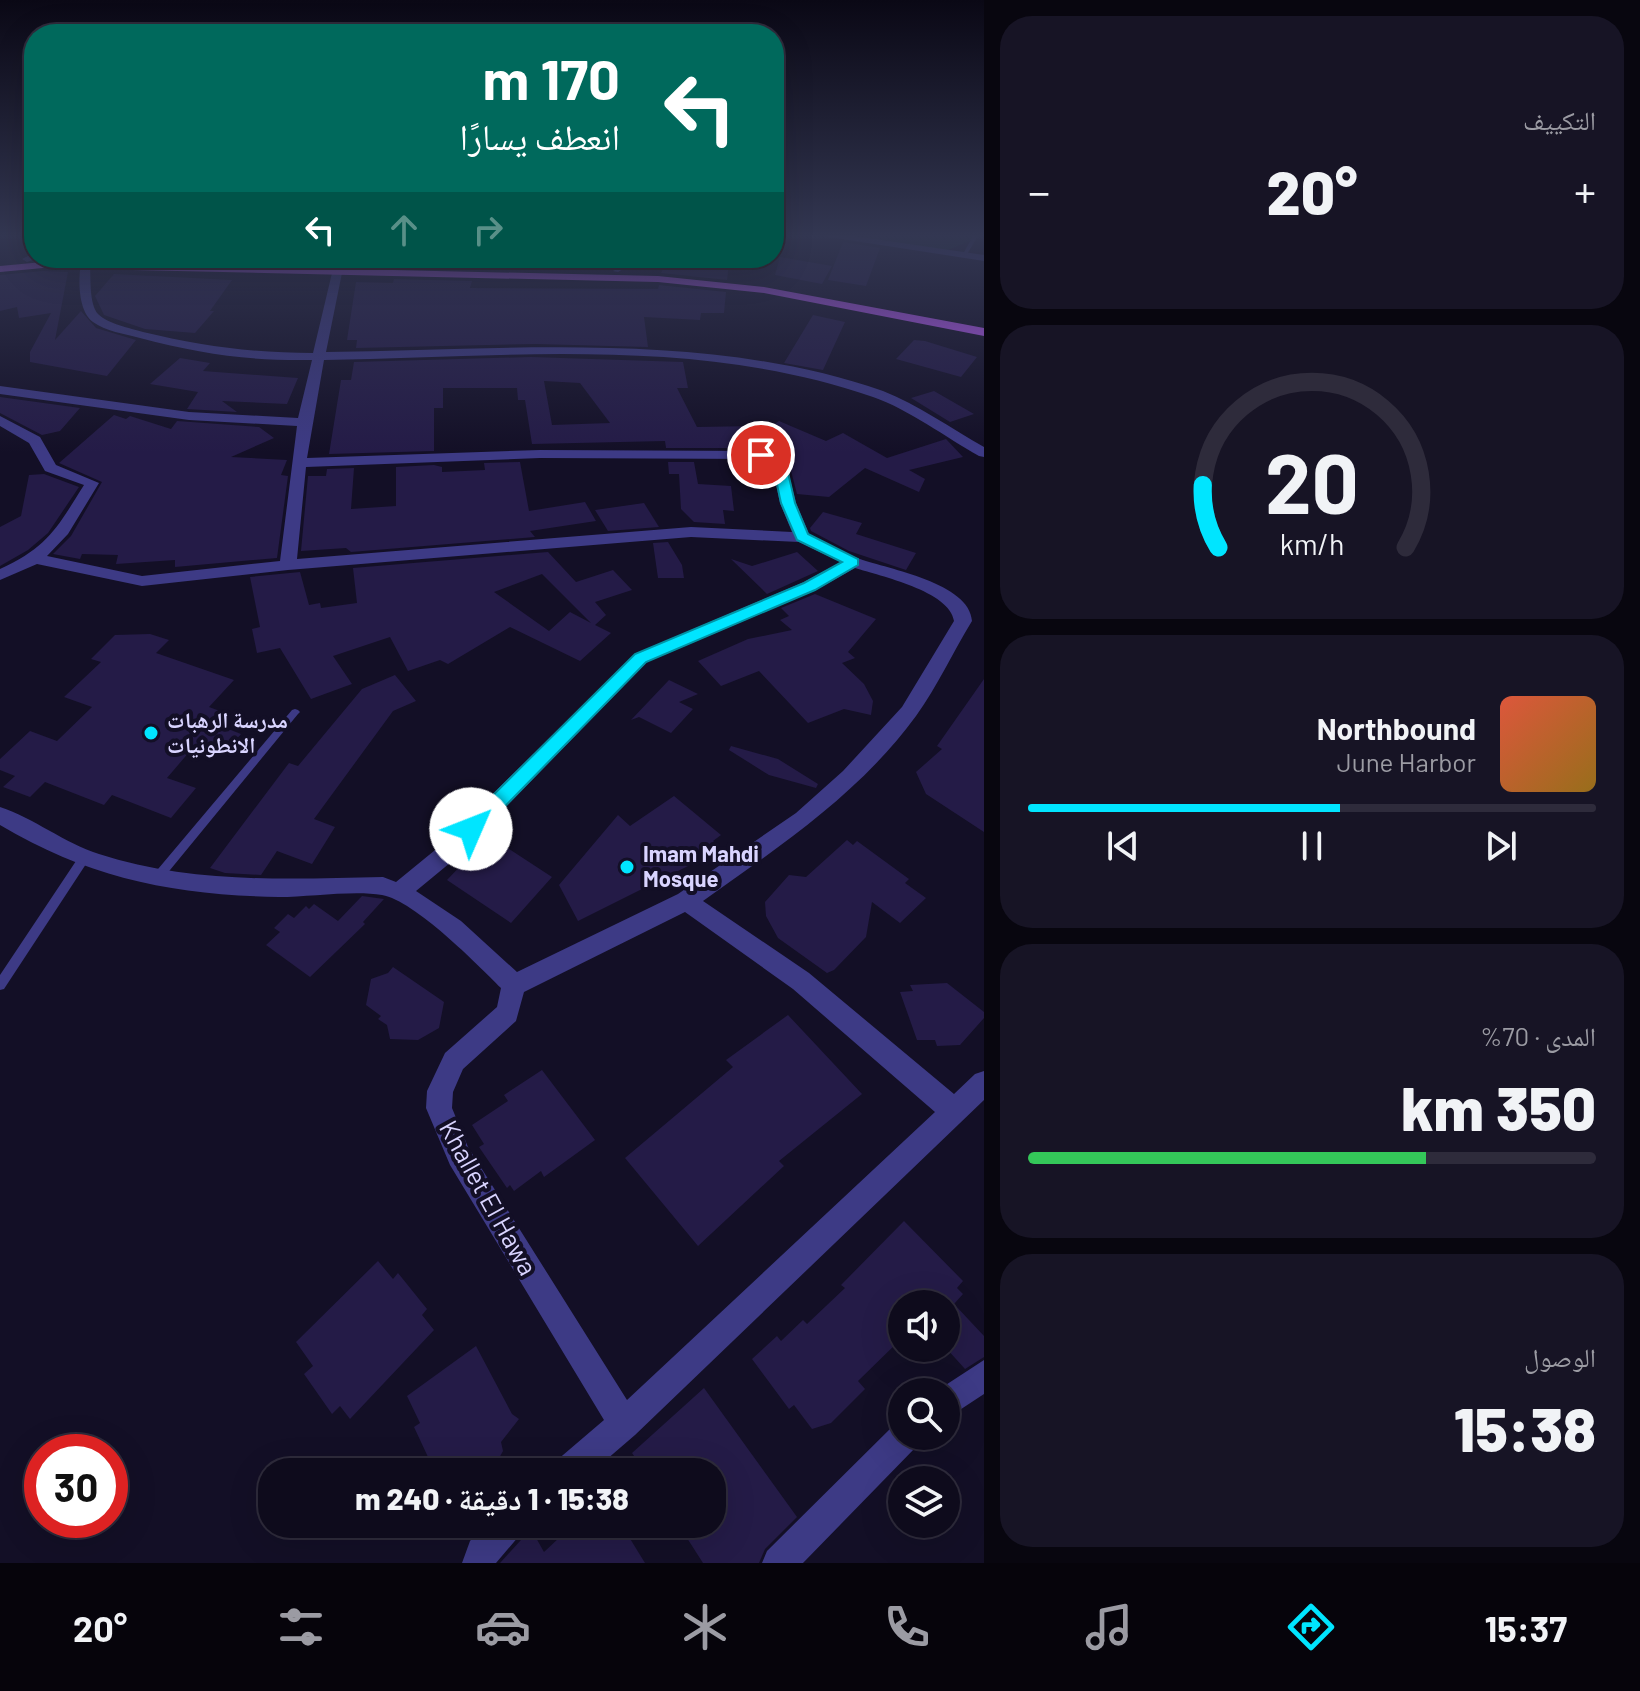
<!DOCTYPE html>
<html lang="ar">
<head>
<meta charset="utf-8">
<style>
	:root { --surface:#0e0b1c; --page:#171425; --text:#f1f3f6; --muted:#9b9ba3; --line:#2e2b3b; --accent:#00e5ff }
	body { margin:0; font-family:Barlow,"Noto Naskh Arabic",sans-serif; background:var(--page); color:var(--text); direction:rtl; height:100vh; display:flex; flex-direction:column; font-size:30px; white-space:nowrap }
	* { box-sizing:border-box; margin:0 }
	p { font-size:26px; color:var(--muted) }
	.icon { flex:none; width:44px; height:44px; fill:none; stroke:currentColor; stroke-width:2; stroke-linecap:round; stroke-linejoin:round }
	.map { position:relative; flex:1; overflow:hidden; direction:ltr }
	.panel { display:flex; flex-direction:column; gap:16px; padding:16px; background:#08060f; width:656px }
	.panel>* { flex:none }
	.banner { position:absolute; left:24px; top:24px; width:760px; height:244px; border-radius:32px; box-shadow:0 8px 32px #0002,0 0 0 2px var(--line); direction:rtl; background:#00695c; color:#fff; overflow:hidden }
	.buttons { position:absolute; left:888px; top:1290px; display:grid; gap:16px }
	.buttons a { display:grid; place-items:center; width:72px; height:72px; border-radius:50%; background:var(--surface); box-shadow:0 8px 32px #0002,0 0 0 2px var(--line); font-size:40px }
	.speed { position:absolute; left:24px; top:1434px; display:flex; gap:16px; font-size:40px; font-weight:700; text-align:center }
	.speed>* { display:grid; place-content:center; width:104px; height:104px; border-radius:50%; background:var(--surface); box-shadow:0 8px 32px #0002,0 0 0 2px var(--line); line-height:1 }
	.speed .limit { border:12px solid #d22; background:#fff; color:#111 }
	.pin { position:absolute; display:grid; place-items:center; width:68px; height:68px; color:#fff; margin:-34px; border:4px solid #fff; border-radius:50%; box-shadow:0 2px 8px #0007 }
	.me { position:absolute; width:88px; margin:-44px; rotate:46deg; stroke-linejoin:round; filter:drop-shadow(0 0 6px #0008) }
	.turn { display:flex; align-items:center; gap:28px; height:168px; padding:0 32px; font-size:36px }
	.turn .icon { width:104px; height:104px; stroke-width:2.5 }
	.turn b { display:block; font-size:56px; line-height:68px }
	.lanes { display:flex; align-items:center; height:76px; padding:0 32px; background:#0003; justify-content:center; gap:40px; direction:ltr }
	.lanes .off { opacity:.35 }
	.big { font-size:60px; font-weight:800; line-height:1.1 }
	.panel .tile { flex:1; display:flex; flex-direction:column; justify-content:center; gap:12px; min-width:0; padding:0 28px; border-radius:32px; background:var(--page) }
	.panel .dial { align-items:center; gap:0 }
	.dial svg { height:208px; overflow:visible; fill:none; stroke:var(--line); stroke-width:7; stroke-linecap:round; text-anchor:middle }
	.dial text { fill:var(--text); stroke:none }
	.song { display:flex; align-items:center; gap:24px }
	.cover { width:96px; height:96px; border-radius:12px; background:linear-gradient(135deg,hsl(10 70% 55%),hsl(40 70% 35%)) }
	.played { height:8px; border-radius:4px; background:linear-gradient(90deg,var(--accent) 55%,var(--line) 55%) }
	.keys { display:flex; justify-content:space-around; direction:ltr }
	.heat { display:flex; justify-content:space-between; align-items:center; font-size:44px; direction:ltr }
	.charge { height:12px; border-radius:6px; background:linear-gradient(90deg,#34c759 70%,var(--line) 0) }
	.trip { position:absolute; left:258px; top:1458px; width:468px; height:80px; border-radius:32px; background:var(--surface); box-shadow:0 8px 32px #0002,0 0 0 2px var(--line); font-weight:800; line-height:80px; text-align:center; direction:rtl }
	.dock { display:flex; height:128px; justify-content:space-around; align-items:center; background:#06040b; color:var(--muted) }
	.dock .icon { width:56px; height:56px }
	.dock .active { color:var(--accent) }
	.dock b { font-size:36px; color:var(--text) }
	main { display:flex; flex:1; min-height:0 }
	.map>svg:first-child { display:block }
	.green { fill:#12302f }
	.building { fill:#241b47; fill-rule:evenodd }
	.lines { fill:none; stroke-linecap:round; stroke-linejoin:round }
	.service { fill:#3d3a85; fill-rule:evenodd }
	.minor { fill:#3d3a85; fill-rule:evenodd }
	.primary { fill:#c25bff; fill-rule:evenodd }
	.route { fill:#00e5ff; stroke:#0095a6; stroke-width:2 }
	.poi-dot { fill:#00e5ff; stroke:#130f26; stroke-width:3 }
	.labels { text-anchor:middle; stroke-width:8; stroke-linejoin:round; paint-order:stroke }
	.poi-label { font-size:22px; font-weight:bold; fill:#d9d4ff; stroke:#130f26; text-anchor:start }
	.near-street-label { font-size:26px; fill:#d9d4ff; stroke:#130f26 }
</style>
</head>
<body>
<main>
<section class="panel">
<div class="tile"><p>التكييف</p>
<div class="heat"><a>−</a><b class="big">20°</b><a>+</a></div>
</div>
<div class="tile dial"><svg viewBox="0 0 100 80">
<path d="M14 69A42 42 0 1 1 86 69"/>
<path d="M14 69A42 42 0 0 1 8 45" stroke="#00e5ff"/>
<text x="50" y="56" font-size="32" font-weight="700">20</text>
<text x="50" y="72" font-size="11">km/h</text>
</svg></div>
<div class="tile">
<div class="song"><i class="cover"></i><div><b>Northbound</b><p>June Harbor</p></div></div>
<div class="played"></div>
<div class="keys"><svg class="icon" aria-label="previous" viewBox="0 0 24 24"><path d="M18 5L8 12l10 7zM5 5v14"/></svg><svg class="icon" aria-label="pause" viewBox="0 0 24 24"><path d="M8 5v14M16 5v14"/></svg><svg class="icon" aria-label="next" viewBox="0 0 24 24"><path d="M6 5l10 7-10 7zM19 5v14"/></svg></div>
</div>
<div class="tile"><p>المدى · 70%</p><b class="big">350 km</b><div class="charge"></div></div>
<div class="tile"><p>الوصول</p><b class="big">15:38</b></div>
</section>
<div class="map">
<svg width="984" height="1563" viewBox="0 0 984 1563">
	<rect width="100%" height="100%" fill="#130f26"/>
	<path class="green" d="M843 234H984V235L943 252Z"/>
	<path class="building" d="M843 242 880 248 866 286 828 280Z
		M780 257 832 266 822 284 775 275Z
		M440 258H478L475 269 436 268Z
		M668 259 729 264 727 280 661 273Z
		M43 271 68 272 55 340 81 311 96 328 136 340 107 376 30 362V352L51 313 19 318 17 307 0 311V275Z
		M114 274 232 280 210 311H214L195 333 145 329 104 315 95 296Z
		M394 279 472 281 470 288 658 289 659 285 726 292 724 313H701L700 320 644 317 648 347 536 344 356 348 357 340H347L356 282 393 283Z
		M813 315 845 322 823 370 784 363Z
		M914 340 925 341 977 357 961 377 896 359Z
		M531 357 683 362 688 388H677L697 427 756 426 758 435 779 421 826 441 843 433 887 458 946 439 963 457 909 470 925 479 919 492 865 468 829 497 797 494 789 463 761 448H666L665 441 532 444 525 400H518L517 388H443V408H434V451L329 454 341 380H351L354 362ZM544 381 580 383 610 423 552 425Z
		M180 358 210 363 203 371 298 378 287 404 222 401 237 412 187 409 198 392 150 384Z
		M934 391 974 414 950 422 911 398Z
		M0 397 80 408 60 431 42 435 0 413Z
		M114 415 126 419 130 416 171 429 177 421 259 427 274 438 231 457 287 460 281 475 288 476 277 558 175 567V560L116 564 118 555 82 554 80 559 53 554 71 536 102 482 59 463Z
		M520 462 529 511 585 502 596 521 530 531 535 537 351 552 346 548 301 551 308 476H326L327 469 354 468 351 509 396 506V467L434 465 442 467V472L485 470 484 463Z
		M668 462H694L698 484 731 486 734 511 723 510 725 524 694 522 681 509 679 474H669Z
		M732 462H757L769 468 771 474H736Z
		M44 474 79 487 48 533 28 550 0 566V527L21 516 29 475Z
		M644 503 659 527 608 531 595 510Z
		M823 512 862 523 856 534 916 553 906 570 849 551 811 531 810 528Z
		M668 542 682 565 684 578H658L653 543Z
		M548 552 576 582 613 570 632 590 595 602 606 615 595 625 611 633 580 661 510 627 448 664 440 660 408 671 390 637 333 656 352 684 311 699 280 648 257 653 252 629 260 627 250 577 300 572 309 605 320 603 321 608 357 603 353 568ZM542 574 591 623 570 612 549 631 494 592Z
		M797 552 818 571 767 594 731 559 752 566Z
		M815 594 876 619 848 652 855 658 842 663 864 684 873 701 871 715 844 709 808 723 759 671 721 686 698 661 748 639 792 630 780 620 789 616 781 608Z
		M150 634 169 640 156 653 234 680 209 707 228 714 218 725 241 734 224 755 196 744 167 778 196 788 171 818 112 795 104 805 45 782 30 797 3 787 15 776 0 770V759L30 731 57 741 92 707 64 697 101 662 91 659 115 635Z
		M395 675 416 701 393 711 314 819 335 827 312 864 277 851 261 875 225 873 210 868 289 763 298 766 362 689Z
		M984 679V832L926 794 916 772 942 749 937 746Z
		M669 680 698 694 679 702 693 709 671 733 639 717 631 720Z
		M731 746 778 759 818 784 816 788 769 775 729 750Z
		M674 796 721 835 713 841 717 845 692 864 578 921 559 885 618 815 630 826Z
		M489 836 552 877 511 923 447 880Z
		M847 840 853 845 857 841 909 879 905 883 926 898 900 923 872 902 866 937 834 970 827 973 778 938 766 916 765 902 789 875 806 877Z
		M362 896 384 899 363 922 365 924 310 977 266 945 280 932 274 928 288 914 294 918 306 906 309 909 314 904 338 921Z
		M393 967 444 1002 439 1028 418 1040 390 1039 387 1025 378 1019 381 1016 366 1005 371 979 388 973Z
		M947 983 984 1012V1018L960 1045 937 1046 935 1040H917L900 992 913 991 910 985Z
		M788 1015 862 1094 779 1161 784 1166 698 1246 625 1158 733 1067 726 1060Z
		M542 1070 595 1140 544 1177 541 1171 514 1191 510 1185 507 1188 479 1147 484 1144 472 1125 508 1101 504 1095Z
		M904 1221 963 1281 957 1288 963 1294 954 1304 984 1336V1357L965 1369 946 1348V1304H902V1338L858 1381 865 1389 831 1423 812 1429 794 1405 789 1409 752 1359 777 1336 781 1341 803 1320 807 1324 845 1288 841 1285Z
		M378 1261 393 1279 398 1273 427 1309 422 1315 434 1330 350 1419 340 1406 332 1414 304 1374 313 1366 296 1342Z
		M476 1346 512 1414 519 1419 501 1442 503 1451 498 1460 468 1465 472 1472H435L414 1427 420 1423 407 1396Z
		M704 1388 797 1517 765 1549 759 1563H703L678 1524H712V1472H645L632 1453Z
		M574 1524H621L645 1563H500L531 1529 544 1552Z"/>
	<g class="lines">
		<path class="service" d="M974 234H979L966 256H962Z
			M636 258H643L618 272 613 271Z
			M295 709 298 710 300 712 298 714 161 881 157 883 153 881 152 878 153 875 292 710Z
			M84 854 88 855 89 858 88 861 4 989 0 990V975L80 855Z"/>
		<path class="minor" d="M810 234H840L984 255V261Z
			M34 253V258H38L27 262 22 259Z
			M216 258H226L219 265 214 262Z
			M359 258H369L367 267H359Z
			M81 264 90 266C91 279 89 304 98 314 108 324 130 328 143 332 201 346 254 353 313 353L332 273 337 270 342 273 326 352C507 350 708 330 883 391 917 404 952 429 984 447V457L979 456C947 438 908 409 873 397 699 336 505 357 324 360L307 458 540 450 761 451 786 464 796 503 809 534C826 542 843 553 860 559 888 569 970 583 972 621 953 652 937 687 916 716 860 793 779 847 703 901L809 973 954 1094 975 1074 984 1071V1100L635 1435 592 1472H551L556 1461 604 1420 450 1165 426 1108 427 1091 445 1053 497 1007 501 988C477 964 415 901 382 895 354 890 309 897 279 897 174 895 91 879 0 825V807C34 818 64 843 99 854 190 884 288 879 383 877L396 882 440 846 635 654 804 582 841 562 799 542 691 537 288 570 142 586 37 564 0 580V569C48 547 57 528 84 485L45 471 29 443 0 426V416L40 437 56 465 99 483 68 534 47 556 142 576 280 561 297 426 189 420 0 394V386L189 412 298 418 312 360C248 361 201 354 140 338 125 334 105 331 93 322 78 311 78 279 81 264ZM540 458 758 459 772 466 780 503 792 532 691 527 297 559 306 467ZM855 568C880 576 950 591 954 621L902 707 843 771 796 813 678 894 517 972 461 921 416 891 456 858 647 662 816 590ZM685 912 793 989 935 1112 627 1400 468 1147 452 1108 453 1092 463 1069 516 1021 524 992Z
			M984 1360V1394L946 1419V1392H935Z
			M902 1421V1436H921L916 1447 803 1563H762L767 1551 894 1425Z
			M485 1524H524L519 1536 496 1563H462L470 1541Z"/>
		<path class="primary" d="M43 262 658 276 764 287 984 328V336L764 293 658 282 43 268 0 272V266Z"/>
	</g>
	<linearGradient id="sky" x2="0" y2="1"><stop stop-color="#0a0815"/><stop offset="0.52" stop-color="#333752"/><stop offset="1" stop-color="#333752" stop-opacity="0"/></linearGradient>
	<rect width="984" height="453" fill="url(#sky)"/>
	<path class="route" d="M761 451 786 464 795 503 808 534 858 559V565L815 590 646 662 477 835H464V824L635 654 804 583 842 562 797 540 781 503 773 466 755 455Z"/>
	<g class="poi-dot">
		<circle cx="151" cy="733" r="8"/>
		<circle cx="627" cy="867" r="8"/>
	</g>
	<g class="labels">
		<g class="poi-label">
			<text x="167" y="728">مدرسة الرهبات<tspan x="167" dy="25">الانطونيات</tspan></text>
			<text x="643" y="862">Imam Mahdi<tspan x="643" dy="25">Mosque</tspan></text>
		</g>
		<g class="near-street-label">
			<text transform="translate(488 1198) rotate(61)" y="9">Khallet El Hawa</text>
		</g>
	</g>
</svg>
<div class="buttons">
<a><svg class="icon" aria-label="sound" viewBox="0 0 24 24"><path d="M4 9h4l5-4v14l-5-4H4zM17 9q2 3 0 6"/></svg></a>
<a><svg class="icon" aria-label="search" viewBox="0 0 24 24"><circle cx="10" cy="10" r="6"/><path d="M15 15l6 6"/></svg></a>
<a><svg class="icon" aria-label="layers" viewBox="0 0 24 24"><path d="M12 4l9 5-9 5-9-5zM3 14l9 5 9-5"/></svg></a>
</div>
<div class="speed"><div class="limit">30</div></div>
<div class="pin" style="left:761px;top:455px;background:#d93025"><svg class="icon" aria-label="arrive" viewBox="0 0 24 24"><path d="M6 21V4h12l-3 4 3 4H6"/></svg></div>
<svg class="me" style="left:471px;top:829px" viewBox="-20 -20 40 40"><circle r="19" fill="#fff"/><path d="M0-13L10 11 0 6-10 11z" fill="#00e5ff"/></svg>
<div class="trip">15:38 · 1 دقيقة · 240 m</div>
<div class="banner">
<div class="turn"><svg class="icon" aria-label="left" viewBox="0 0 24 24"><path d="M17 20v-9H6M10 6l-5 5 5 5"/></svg><div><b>170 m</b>انعطف يسارًا</div></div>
<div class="lanes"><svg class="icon" aria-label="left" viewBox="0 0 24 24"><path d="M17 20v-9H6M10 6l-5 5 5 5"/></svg><svg class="icon off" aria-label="ahead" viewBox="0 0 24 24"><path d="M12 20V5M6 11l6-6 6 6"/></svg><svg class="icon off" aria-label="right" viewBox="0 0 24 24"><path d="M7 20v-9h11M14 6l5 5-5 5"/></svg></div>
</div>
</div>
</main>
<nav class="dock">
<b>15:37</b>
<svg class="icon active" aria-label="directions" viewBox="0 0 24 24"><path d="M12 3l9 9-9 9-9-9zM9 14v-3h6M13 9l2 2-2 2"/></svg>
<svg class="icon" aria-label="music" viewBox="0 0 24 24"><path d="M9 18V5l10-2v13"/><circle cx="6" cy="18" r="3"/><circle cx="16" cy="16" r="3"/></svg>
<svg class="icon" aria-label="phone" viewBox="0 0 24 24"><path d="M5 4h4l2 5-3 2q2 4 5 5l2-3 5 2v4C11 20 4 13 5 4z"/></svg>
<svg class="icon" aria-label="climate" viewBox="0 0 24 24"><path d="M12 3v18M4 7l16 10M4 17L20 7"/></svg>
<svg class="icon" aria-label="car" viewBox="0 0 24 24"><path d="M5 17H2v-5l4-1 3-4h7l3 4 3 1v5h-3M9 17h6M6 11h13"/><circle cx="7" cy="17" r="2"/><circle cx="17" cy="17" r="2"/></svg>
<svg class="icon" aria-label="filters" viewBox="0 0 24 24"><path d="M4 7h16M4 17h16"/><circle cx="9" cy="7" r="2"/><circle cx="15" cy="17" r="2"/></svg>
<b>20°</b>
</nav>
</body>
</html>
